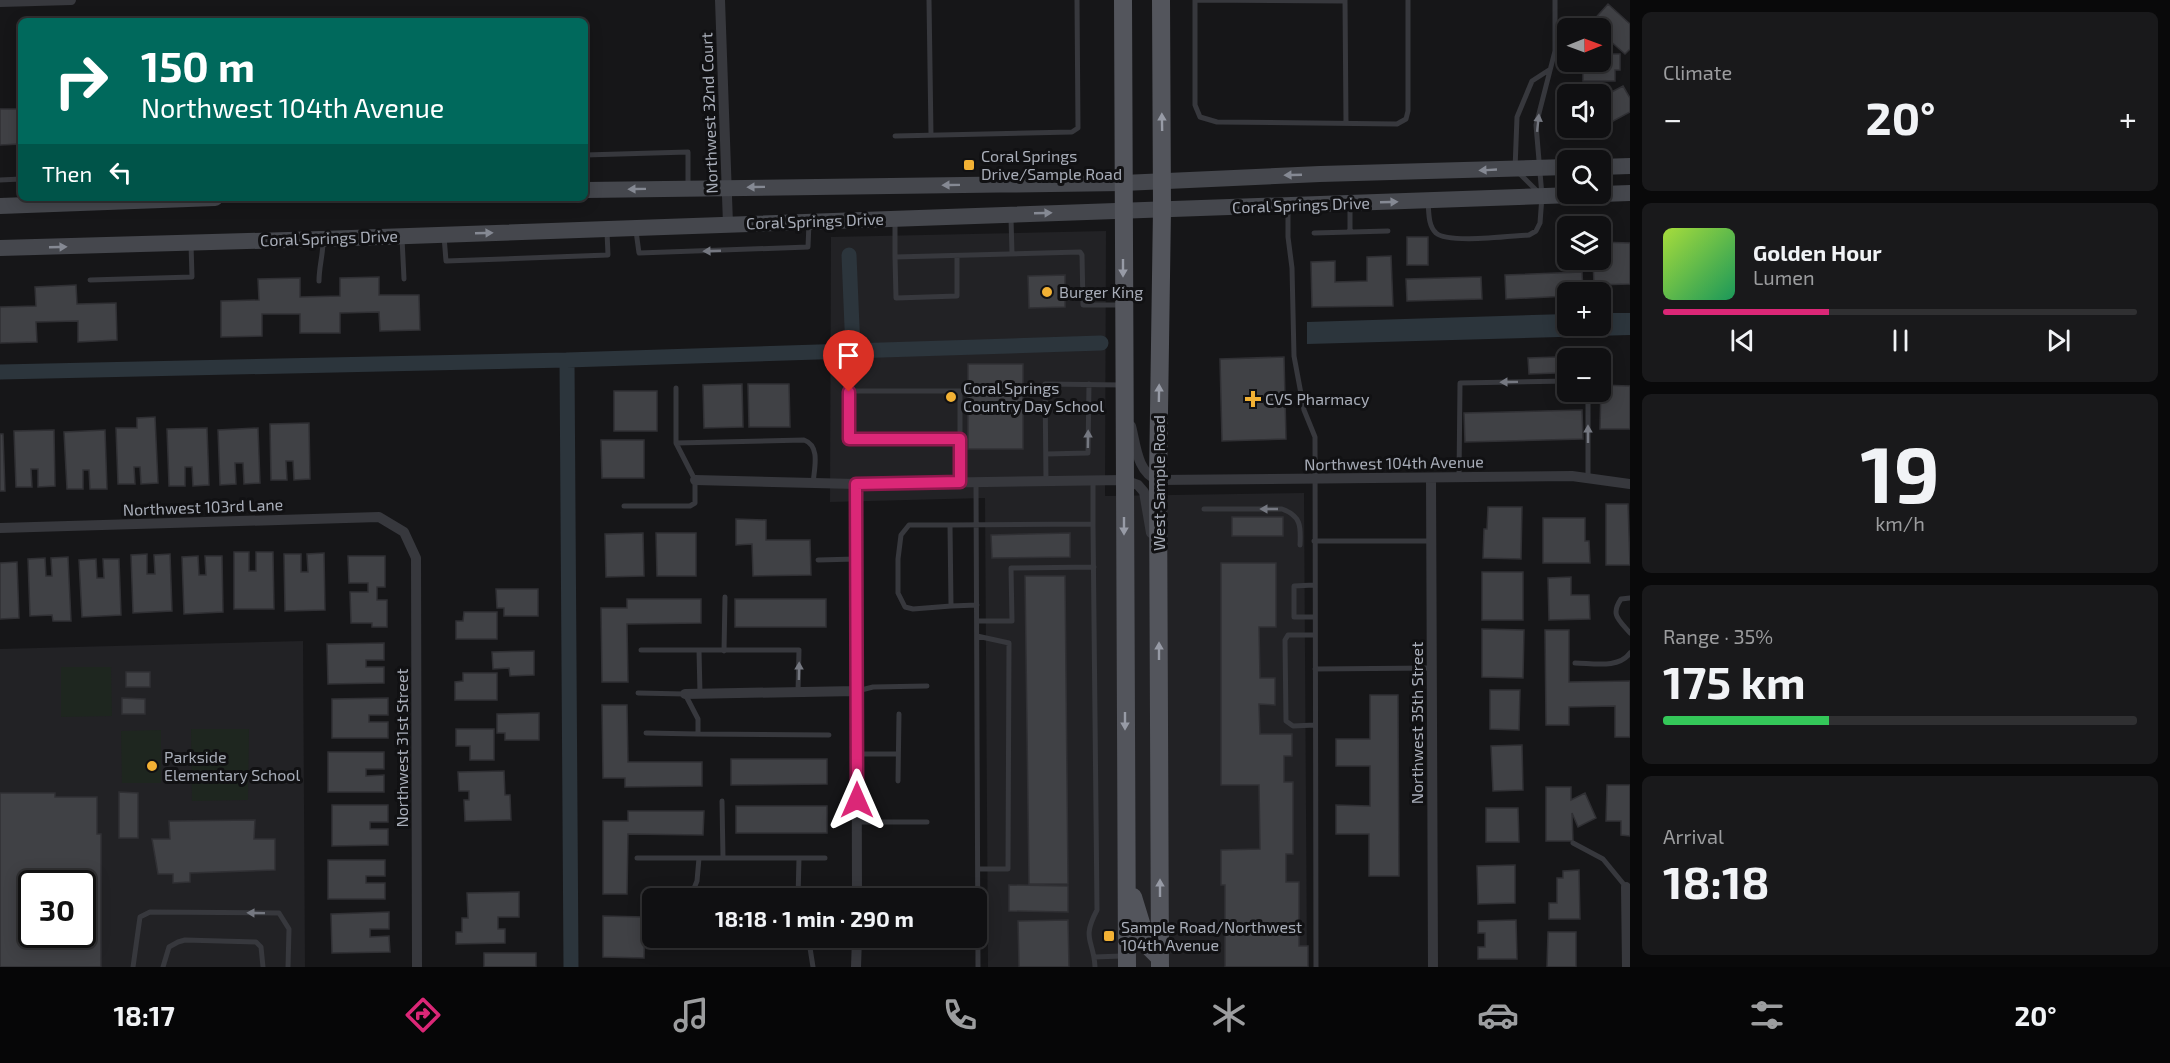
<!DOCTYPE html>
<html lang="en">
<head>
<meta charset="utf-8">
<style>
	:root { --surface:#101012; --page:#19191b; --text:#f1f3f6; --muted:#9c9d9f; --line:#303032; --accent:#db2777 }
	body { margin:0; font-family:"Exo 2",sans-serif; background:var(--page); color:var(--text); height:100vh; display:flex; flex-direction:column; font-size:22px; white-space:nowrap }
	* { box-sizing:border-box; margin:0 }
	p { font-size:20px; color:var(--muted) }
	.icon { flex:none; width:33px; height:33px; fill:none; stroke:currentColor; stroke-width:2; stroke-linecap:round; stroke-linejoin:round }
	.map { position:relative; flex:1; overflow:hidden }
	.sheet { display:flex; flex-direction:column; gap:12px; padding:12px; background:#09090a; width:540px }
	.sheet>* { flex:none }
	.hud { position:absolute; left:18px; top:18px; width:570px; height:183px; border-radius:9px; box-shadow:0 3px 15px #0003,0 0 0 2px var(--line); background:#00695c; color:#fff; overflow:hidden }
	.needle { width:39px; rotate:89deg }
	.buttons { position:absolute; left:1557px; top:18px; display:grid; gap:12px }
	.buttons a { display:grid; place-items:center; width:54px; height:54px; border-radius:9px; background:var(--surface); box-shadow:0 3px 15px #0003,0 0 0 2px var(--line); font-size:30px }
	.speed { position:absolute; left:18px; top:870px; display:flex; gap:12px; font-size:30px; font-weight:700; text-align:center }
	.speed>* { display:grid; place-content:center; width:78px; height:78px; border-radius:50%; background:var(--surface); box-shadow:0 3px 15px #0003,0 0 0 2px var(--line); line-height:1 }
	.speed .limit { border:3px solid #111; border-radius:9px; background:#fff; color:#111 }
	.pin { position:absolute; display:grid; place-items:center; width:51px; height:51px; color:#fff; margin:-62px -26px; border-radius:50% 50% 50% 0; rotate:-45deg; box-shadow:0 0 6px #0007 }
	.pin .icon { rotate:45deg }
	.me { position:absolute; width:66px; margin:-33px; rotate:0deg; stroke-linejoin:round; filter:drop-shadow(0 0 4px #0008) }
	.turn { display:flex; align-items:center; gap:21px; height:126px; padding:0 24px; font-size:27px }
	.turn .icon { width:78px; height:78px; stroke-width:2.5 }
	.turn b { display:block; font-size:42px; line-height:51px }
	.then { display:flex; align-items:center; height:57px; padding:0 24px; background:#0003; gap:12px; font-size:22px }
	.big { font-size:45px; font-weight:700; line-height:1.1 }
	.sheet .widget { flex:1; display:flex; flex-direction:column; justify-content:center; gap:9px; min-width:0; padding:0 21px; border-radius:9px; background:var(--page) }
	.sheet .dial { align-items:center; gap:0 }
	.dial b { font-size:78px; line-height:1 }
	.song { display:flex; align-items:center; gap:18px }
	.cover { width:72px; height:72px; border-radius:9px; background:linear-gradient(135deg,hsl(80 70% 55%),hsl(150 70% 35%)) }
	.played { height:6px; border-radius:3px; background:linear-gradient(90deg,var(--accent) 35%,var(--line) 35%) }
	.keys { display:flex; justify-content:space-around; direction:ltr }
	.heat { display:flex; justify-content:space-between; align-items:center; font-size:33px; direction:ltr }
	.charge { height:9px; border-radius:4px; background:linear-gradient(90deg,#34c759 35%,var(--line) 0) }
	.trip { position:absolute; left:642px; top:888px; width:345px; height:60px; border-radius:9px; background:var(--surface); box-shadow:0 3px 15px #0003,0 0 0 2px var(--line); font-weight:700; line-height:60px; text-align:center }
	.menu { display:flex; height:96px; justify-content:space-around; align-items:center; background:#060607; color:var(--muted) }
	.menu .icon { width:42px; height:42px }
	.menu .active { color:var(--accent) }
	.menu b { font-size:27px; color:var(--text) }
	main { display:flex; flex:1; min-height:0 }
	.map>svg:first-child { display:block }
	.built { fill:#222225; fill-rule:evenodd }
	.green { fill:#1e261f }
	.water { fill:#2c353c }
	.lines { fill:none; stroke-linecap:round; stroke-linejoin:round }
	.canal { stroke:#2c353c; stroke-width:15 }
	.building { fill:#404145; stroke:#303034; stroke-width:1.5; fill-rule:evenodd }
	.service { stroke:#37383d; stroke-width:5 }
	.minor { stroke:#37383d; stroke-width:10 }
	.secondary { stroke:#45474d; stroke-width:16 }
	.primary { stroke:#53555c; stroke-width:18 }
	.oneway { fill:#979ba6 }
	.oneway2 { fill:#757881 }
	.oneway3 { fill:#858993 }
	.route-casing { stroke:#8e194d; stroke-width:15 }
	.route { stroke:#db2777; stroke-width:10 }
	.poi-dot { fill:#f2b134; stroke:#111113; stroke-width:2 }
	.labels { text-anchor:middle; stroke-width:6; stroke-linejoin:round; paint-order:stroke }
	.street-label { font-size:16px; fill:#a8adb8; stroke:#111113 }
	.poi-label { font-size:16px; fill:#a8adb8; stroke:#111113; text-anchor:start }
</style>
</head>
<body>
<main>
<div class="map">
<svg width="1630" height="967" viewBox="0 0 1630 967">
	<rect width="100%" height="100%" fill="#161618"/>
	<path class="built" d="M1106 231 1105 496 1304 493 1307 967H988L985 498 830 502 831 237Z
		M303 641 305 967H0V649ZM32 884H82V934H32Z"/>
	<path class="green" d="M61 667H111L112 716 61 717Z
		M191 729H249L248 800 192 801Z
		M161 730V783H122L121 731Z"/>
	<path class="water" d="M1601 313H1630V335L1307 344V322L1567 314 1568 326H1600Z"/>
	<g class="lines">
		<path class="canal" d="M849 255 853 351
			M0 372 567 360
			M571 967 567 360 1101 343"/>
	</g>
	<path class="building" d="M1608 4 1630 24V49L1625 54 1600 32V28H1597L1591 23Z
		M1600 54H1620V70H1615V81H1583V66H1588V62H1600Z
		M1623 86 1630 98V112L1604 126 1600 120V98Z
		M0 109H21V144L0 145Z
		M1556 233H1568V260H1578V261H1556Z
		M1407 237H1428V265H1407Z
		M1600 242 1630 243V284L1594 285 1593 260H1600Z
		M1391 256 1393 306 1312 307 1311 262 1335 261V282L1367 281V257Z
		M1582 272 1583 292H1568V296L1506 299 1505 275Z
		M1065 275V307L1029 308 1028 276Z
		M379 277V295H419L420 330 380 331 379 312 340 313V333H300V314H262V336L221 337V301L259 300 258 279 300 278V297L340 296V278Z
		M1481 277 1482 299 1407 301 1406 279Z
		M76 285 77 304 116 303 117 340 78 342V321L36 322 37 342 0 343V307L36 306 35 287Z
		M1284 357 1286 439 1222 441 1220 359Z
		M1557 357V373L1529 374 1528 358Z
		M968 364H1023V449H968Z
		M742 384 743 427 704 428 703 385Z
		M748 384H789L790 427H749Z
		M1601 385 1630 386V429H1600Z
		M614 391H657V431H614Z
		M1582 410 1583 439 1465 442 1464 413Z
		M155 417 158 483 141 484 140 467H134L135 484H118L116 428H137V418Z
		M309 423 310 479 294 480 293 461H286L287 480H271L270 424Z
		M207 428 209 485 193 486 192 467H185V486H169L167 429Z
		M258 428 260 483 244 484 243 463H235L236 484 220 485 218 430Z
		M54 430 55 486 38 487V469H31L32 487H16L14 431Z
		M105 430 107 489H90L89 470H83V489H67L64 432Z
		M0 434H3L5 491H0Z
		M601 440H644V478H602Z
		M1606 504H1628L1630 565H1606Z
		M1488 507H1522L1521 559 1483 558 1484 529H1487Z
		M1232 517H1283V536H1232Z
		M1543 518H1585V541H1589L1590 563H1543Z
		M736 519 766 520V540H810L811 575 753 576 752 544 736 545Z
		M643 533 644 576 606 577 605 534Z
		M656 533H696V576H657Z
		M1070 533V557L992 558 991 535Z
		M234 552H249V571H256V552H273L274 609H234Z
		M324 553 325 610 285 611 284 554H301V572H308L307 554Z
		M147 554V574H155L154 555 170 554 172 611 133 613 131 555Z
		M198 556 199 575H206L205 556H222L223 612 184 614 182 557Z
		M348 556H385V587H377V600H387V627H372V623H351L350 592H368V583H349Z
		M68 557 71 621H53L52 615 30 616 28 559 45 558 46 576H52L51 558Z
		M96 559 97 578H104L103 559H119L121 615 82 617 79 560Z
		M17 562 19 618 0 619V563Z
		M1221 563H1276V627H1259L1260 678H1275V705L1259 704 1260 734H1292V756H1284V782H1293V854H1286V882H1299V946H1308V967H1225V885H1221V850L1260 849 1259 785H1221Z
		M1482 572H1523V620H1482Z
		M1025 576H1065L1068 884H1029Z
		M1571 577V595H1589L1590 619 1549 620 1548 578Z
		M496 589H538V616H504V608H497Z
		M627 599H701V623L627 624 628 682H602L601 608H627Z
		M735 599H826V627H735Z
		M464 612H497V639H456V621H463Z
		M1482 629 1524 630 1523 678 1482 677Z
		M1545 630H1569V682L1630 681V737H1615V706L1569 707V725H1546Z
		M384 643V660H366V667H384V683L328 684 327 644Z
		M534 651V675L510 676 509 668 493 669 492 652Z
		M126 672H150V687H126Z
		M463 673H497V700H455V682L463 681Z
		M1490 690H1520L1519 730 1490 729Z
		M1370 695H1398L1399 876H1369V834H1336V805L1370 806V766H1336V739H1370Z
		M122 698 145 699V714H122Z
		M388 698V715H369V722H388V738H332V699Z
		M602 705H627L628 762H702V786L625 787V778H603Z
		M539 713V740H505V733H497V714Z
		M456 729H494V760H470V746H456Z
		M1522 745 1523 790 1493 791 1491 746Z
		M328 752H384V769H366V776L384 775V792H328Z
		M731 759H827V784L731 785Z
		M504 771 505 795H510L511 820 465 821 464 800H469V791H459L458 772Z
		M1607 785H1630V836L1621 835V821H1606Z
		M1546 787H1571V800L1585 793 1596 818 1578 827 1572 813 1573 841H1546Z
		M119 792 138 793V838H119Z
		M0 793H55V797H97V834H101V967H0ZM32 884H82V934H32Z
		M332 805H388V822H370V829H388V845L332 846Z
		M736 806H827V833H736Z
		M1486 808H1518L1519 842H1486Z
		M628 811H704L703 835 628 834 627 894H603V821H628Z
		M255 820 254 839H275V870L190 873V882L173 883V874H158L152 839H170L169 821Z
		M328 860H385V876H366V883H385V899H328Z
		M1515 865V903L1478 904 1477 866Z
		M1579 870 1580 919H1549V903H1557V878H1563V871Z
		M1009 885 1068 886V912L1009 911Z
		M519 892V917H498V929H505V943L456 944V932H462V918H468L467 893Z
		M389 912V929H370V937L389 936 390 952 332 953 331 914Z
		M603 916 645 917 644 958 603 957Z
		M1068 920 1069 967H1019L1018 921Z
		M1516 920 1517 959H1478V947H1485V933H1478V921Z
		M1548 932H1576V967H1547Z
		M484 953H536V967H484Z"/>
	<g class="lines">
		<path class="service" d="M929 0 931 135
			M1345 0 1346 123
			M1345 1 1195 0V105L1200 117 1217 122 1397 124 1406 119 1408 111V0
			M895 136 1072 132 1078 128 1077 0
			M585 155 688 152V186
			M0 180 21 179
			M1539 193 1515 169 1517 117 1532 81 1549 70
			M1428 202C1429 212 1428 226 1436 233 1448 244 1510 236 1529 235L1536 231 1540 223 1542 196 1536 125 1555 51V0
			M1350 204V232
			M1288 207V237L1292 268 1294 356 1304 410 1315 437 1316 967
			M1011 218 1012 254
			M895 220V257L1080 252 1082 255 1083 305H1122
			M636 231 639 253 808 247 809 223
			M1314 233 1388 231
			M444 236 446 261 608 255 607 232
			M402 238 404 279
			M895 257 896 298 957 296V256
			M90 280 192 277 191 244
			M319 281C319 267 323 255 323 241
			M1588 392V477
			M960 439H849V391H960V482
			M676 443 804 440C821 446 814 469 813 484
			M1046 454 1088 453 1089 384
			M1459 478 1460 383 1568 381
			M1046 481 1045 384 1123 385
			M976 483 978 967
			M624 506H690L695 503V480L676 443V388
			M1204 509H1282C1301 516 1301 526 1300 545
			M1093 524V481
			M950 525H909L901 535 898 559V593L905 607 913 609 951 606
			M1314 541H1431
			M818 560 856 559
			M1314 585 1294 586V617H1315
			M1630 598 1621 599C1610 615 1619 620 1630 633
			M977 605 951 606 950 525 1093 524 1097 910C1081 940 1094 940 1095 967
			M977 621H1012L1011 568 1094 567
			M1315 635H1288L1285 640 1286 721 1293 726 1315 725
			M977 636 1009 643 1008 869H978
			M641 650H699
			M724 651 725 597
			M1575 663C1592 663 1619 669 1630 653
			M1315 669 1432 668
			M857 691 873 687 927 686
			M638 693 685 694 698 719V734L646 733
			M700 694 699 650H799L798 692
			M698 734 829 735
			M857 754H898
			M898 781 899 714
			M722 801 723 858
			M857 822H927
			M1573 843 1603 859 1626 887
			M637 858H825
			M690 898 697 881 699 858
			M798 898 799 858
			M653 944 801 943 810 948 813 967
			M1094 957 1122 956
			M133 967 140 917 150 912 279 913 289 929 288 967
			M163 967 169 947 178 942 185 940 256 942 261 947 263 967"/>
		<path class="minor" d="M720 0 728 224
			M0 2 71 0
			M1131 426C1136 445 1137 473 1158 480L1572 476 1630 484
			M1431 478 1433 967
			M695 480 856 484 1124 480 1138 485 1144 492 1151 533
			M856 484 857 898
			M0 528 379 517 404 532 416 558 417 967
			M685 694 857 691
			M1626 887 1627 967
			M856 967 857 938"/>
		<path class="secondary" d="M1600 167 1630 166
			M585 190 1123 183 1320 174 1568 167
			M0 206 215 198
			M0 248 322 239 1630 193"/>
		<path class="primary" d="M1123 0 1127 967
			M1133 897 1148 946 1160 958
			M1160 967 1158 480 1162 209 1161 0"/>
	</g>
	<defs><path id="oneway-solid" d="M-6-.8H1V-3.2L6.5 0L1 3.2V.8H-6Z" transform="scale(1.5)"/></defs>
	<g class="oneway">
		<use href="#oneway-solid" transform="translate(1162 122) rotate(-91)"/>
		<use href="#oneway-solid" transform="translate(1123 268) rotate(90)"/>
		<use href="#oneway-solid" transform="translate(1159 393) rotate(-89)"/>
		<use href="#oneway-solid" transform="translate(1124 526) rotate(90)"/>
		<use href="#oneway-solid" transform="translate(1159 651) rotate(-90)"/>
		<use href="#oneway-solid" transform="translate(1125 721) rotate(90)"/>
		<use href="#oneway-solid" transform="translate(1160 888) rotate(-90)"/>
	</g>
	<g class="oneway2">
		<use href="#oneway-solid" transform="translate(1538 123) rotate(-84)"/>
		<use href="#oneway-solid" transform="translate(712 251) rotate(178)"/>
		<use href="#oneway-solid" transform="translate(1509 382) rotate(179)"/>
		<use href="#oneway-solid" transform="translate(1588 434) rotate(-90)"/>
		<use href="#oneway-solid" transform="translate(1088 439) rotate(-89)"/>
		<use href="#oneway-solid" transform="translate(1269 509) rotate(180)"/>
		<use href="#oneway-solid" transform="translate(799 671) rotate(-89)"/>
		<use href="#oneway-solid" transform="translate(256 913) rotate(-179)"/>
	</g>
	<g class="oneway3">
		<use href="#oneway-solid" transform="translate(1488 170) rotate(177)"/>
		<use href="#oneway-solid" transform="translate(1293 175) rotate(178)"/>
		<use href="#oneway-solid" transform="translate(951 185) rotate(179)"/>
		<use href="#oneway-solid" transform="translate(756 187) rotate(179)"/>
		<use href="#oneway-solid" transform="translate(637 189) rotate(179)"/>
		<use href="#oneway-solid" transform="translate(1389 202) rotate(-2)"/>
		<use href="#oneway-solid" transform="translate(1043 213) rotate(-2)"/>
		<use href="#oneway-solid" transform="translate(484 233) rotate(-2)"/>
		<use href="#oneway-solid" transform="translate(58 247) rotate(-2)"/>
	</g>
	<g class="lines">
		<defs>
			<path id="route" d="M849 392V439H960V482L856 484 857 800"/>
		</defs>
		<use href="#route" class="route-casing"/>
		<use href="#route" class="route"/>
	</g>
	<g class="poi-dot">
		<rect x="963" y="159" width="12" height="12" rx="3"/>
		<circle cx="1047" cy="292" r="6"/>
		<circle cx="951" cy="397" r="6"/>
		<path d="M1250 390h6v6h6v6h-6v6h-6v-6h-6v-6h6z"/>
		<circle cx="152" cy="766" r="6"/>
		<rect x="1103" y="930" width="12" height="12" rx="3"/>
	</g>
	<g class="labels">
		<g class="street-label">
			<text transform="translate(709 113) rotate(-92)" y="6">Northwest 32nd Court</text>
			<text transform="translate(1301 205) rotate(-2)" y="6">Coral Springs Drive</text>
			<text transform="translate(815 221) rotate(-2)" y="6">Coral Springs Drive</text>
			<text transform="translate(329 238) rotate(-2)" y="6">Coral Springs Drive</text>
			<text transform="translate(1394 463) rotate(-1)" y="6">Northwest 104th Avenue</text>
			<text transform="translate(1159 483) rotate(-90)" y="6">West Sample Road</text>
			<text transform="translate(203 507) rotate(-2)" y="6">Northwest 103rd Lane</text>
			<text transform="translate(1417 723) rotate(-90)" y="6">Northwest 35th Street</text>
			<text transform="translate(402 748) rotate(-90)" y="6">Northwest 31st Street</text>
		</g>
		<g class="poi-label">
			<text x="981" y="162">Coral Springs<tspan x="981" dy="18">Drive/Sample Road</tspan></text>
			<text x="1059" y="298">Burger King</text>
			<text x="963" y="394">Coral Springs<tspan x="963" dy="18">Country Day School</tspan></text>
			<text x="1265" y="405">CVS Pharmacy</text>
			<text x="164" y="763">Parkside<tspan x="164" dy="18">Elementary School</tspan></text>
			<text x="1121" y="933">Sample Road/Northwest<tspan x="1121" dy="18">104th Avenue</tspan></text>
		</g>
	</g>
</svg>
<div class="buttons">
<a><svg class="needle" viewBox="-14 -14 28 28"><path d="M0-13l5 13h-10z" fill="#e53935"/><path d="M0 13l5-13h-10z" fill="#9c9d9f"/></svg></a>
<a><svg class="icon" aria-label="sound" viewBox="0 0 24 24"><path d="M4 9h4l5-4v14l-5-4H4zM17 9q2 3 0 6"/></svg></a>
<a><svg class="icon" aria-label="search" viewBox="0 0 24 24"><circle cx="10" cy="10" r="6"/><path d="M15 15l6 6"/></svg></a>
<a><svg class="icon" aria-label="layers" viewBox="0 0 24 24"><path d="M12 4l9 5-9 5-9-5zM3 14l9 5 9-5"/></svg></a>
<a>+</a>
<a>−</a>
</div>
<div class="speed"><div class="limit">30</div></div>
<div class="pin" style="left:849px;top:392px;background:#d93025"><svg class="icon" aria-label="arrive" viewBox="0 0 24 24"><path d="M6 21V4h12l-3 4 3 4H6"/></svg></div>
<svg class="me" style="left:857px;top:800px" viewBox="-20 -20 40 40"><path d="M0-17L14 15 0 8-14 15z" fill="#db2777" stroke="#fff" stroke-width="4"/></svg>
<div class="trip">18:18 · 1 min · 290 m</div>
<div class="hud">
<div class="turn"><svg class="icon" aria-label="right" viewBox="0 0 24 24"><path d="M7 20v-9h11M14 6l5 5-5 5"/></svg><div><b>150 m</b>Northwest 104th Avenue</div></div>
<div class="then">Then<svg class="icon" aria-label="left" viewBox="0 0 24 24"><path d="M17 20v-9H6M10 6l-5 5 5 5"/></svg></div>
</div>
</div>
<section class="sheet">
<div class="widget"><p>Climate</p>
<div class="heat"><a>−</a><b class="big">20°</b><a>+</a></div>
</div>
<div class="widget">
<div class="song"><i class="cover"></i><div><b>Golden Hour</b><p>Lumen</p></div></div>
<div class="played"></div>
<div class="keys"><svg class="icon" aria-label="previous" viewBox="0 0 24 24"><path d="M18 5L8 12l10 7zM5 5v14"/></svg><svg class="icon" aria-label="pause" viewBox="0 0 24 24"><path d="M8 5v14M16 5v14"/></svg><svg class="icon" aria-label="next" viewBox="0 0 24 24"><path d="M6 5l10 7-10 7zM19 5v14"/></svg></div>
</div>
<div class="widget dial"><b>19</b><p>km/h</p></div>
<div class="widget"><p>Range · 35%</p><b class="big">175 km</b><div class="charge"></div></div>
<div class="widget"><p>Arrival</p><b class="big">18:18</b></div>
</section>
</main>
<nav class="menu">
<b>18:17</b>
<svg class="icon active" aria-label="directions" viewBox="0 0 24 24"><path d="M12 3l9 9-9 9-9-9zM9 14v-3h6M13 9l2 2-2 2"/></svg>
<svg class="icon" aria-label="music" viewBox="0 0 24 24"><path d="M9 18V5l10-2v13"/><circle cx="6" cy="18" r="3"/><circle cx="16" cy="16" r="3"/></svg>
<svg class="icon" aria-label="phone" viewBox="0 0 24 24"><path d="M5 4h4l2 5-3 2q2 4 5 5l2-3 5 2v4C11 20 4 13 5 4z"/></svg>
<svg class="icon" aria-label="climate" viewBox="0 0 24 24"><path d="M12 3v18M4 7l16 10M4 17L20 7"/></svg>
<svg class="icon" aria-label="car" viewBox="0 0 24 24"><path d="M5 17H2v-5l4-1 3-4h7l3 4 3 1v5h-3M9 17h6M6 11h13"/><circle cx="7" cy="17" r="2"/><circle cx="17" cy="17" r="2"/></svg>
<svg class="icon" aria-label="filters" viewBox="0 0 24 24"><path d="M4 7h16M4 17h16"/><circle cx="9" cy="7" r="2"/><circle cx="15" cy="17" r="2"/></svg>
<b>20°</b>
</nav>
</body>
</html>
